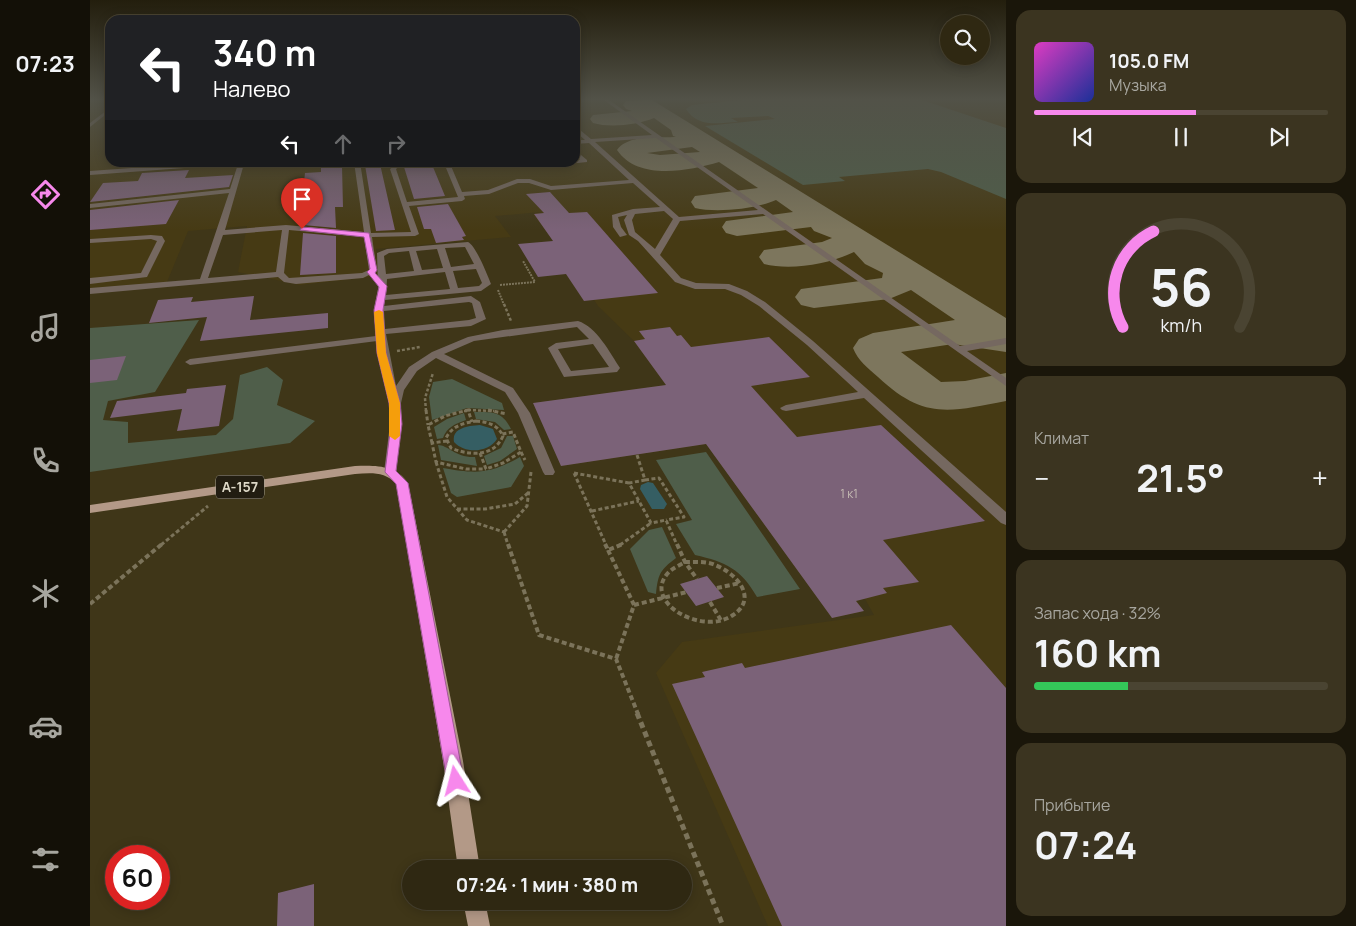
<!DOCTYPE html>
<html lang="ru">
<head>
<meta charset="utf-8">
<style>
	:root { --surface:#2f2812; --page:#3b3420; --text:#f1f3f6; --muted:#a7a69f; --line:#4a4432; --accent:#f788ec }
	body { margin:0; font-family:Manrope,sans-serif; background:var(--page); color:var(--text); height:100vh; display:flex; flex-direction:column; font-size:19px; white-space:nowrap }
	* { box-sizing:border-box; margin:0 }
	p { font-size:16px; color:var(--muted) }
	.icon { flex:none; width:28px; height:28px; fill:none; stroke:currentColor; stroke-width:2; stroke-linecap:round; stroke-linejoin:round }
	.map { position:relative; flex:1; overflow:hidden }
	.sheet { display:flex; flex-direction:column; gap:10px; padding:10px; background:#1a160a; width:350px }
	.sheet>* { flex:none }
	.guide { position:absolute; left:15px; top:15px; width:475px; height:152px; border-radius:15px; box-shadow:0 2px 12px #0003,0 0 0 1px var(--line); background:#202124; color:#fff; overflow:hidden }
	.buttons { position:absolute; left:850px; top:15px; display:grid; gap:10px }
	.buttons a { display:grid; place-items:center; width:50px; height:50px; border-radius:50%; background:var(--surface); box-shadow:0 2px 12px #0003,0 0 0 1px var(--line); font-size:25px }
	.speed { position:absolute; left:15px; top:845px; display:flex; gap:10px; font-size:25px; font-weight:700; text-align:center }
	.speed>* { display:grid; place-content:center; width:65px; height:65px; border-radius:50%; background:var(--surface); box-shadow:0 2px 12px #0003,0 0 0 1px var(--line); line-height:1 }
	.speed .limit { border:8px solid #d22; background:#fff; color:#111 }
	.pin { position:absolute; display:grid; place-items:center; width:42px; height:42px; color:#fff; margin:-51px -21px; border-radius:50% 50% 50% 0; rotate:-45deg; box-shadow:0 0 5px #0007 }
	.pin .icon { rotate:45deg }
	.me { position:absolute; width:55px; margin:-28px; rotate:351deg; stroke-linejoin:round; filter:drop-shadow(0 0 4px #0008) }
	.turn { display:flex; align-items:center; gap:18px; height:105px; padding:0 25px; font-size:22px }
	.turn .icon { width:65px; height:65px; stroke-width:2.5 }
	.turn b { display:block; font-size:35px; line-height:42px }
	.lanes { display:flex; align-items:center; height:48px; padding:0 25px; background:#0003; justify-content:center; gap:25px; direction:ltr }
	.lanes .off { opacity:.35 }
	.big { font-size:38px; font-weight:700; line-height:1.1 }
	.sheet .tile { flex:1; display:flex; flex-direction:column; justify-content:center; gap:8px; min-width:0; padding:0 18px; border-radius:15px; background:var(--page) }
	.sheet .dial { align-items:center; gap:0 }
	.dial svg { height:130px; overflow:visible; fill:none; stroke:var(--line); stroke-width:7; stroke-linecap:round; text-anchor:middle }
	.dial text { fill:var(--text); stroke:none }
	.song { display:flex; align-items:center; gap:15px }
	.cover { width:60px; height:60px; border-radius:8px; background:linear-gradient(135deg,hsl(310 70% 55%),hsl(230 70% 35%)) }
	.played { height:5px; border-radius:2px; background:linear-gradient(90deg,var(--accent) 55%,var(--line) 55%) }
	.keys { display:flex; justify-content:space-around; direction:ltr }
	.heat { display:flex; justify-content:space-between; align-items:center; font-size:28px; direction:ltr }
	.charge { height:8px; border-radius:4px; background:linear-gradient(90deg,#34c759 32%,var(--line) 0) }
	.trip { position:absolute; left:312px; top:860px; width:290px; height:50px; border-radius:25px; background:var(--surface); box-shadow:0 2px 12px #0003,0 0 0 1px var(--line); font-weight:700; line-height:50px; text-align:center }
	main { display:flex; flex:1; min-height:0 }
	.menu { display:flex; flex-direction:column; width:90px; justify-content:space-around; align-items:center; background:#131007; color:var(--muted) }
	.menu .icon { width:35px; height:35px }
	.menu .on { color:var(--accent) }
	.menu b { font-size:22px; color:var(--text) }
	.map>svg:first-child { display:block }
	.built { fill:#463a14 }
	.green { fill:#4f5e4a }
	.water { fill:#355e63 }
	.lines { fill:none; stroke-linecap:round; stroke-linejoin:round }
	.taxiway { fill:#7d765d; fill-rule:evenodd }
	.building { fill:#7b6278 }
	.path-far4 { stroke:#7b735a; stroke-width:2; stroke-dasharray:2 1; stroke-linecap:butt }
	.path-far3 { stroke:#7b735a; stroke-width:2.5; stroke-dasharray:3 2; stroke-linecap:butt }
	.path-far2 { stroke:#7b735a; stroke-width:3; stroke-dasharray:4 2.5; stroke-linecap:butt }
	.path-far1 { stroke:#7b735a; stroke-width:4; stroke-dasharray:5 3; stroke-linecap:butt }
	.path { stroke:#7b735a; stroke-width:5; stroke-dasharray:6 4; stroke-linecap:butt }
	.minor { fill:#756860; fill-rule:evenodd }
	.major { fill:#b39987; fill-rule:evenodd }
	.route { fill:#f788ec; stroke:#a15899 }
	.slow { fill:#f59e0b }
	.labels { text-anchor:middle; stroke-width:5; stroke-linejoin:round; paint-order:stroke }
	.number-label { font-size:12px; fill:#c4bab2 }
	.shield { fill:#221d11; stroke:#a49f90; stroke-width:1 }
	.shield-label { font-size:14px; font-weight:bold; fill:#dcd7c6 }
</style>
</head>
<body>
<main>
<nav class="menu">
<b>07:23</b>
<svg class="icon on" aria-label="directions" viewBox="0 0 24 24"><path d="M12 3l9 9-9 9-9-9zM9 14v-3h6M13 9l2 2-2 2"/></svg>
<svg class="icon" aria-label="music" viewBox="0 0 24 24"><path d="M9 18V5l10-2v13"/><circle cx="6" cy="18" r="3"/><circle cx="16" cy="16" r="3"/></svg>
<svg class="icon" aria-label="phone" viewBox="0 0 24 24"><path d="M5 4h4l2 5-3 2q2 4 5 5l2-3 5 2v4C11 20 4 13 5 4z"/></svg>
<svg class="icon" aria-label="climate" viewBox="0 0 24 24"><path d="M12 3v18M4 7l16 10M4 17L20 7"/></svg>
<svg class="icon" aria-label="car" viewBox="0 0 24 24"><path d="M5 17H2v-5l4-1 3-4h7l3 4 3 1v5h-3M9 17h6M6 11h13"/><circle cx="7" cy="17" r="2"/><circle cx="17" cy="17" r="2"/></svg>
<svg class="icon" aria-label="filters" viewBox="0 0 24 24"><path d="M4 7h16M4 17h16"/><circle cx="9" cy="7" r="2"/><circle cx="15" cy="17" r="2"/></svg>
</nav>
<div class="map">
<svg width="916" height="926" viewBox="0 0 916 926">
	<rect width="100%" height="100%" fill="#3f3618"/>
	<path class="built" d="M0 100H20V162H485V100H916V926H678L566 673 592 642 784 615 775 599 766 600 774 611 742 618 616 444 471 466 443 403 576 385 544 341 508 306 492 281 457 251 526 245 519 236 466 244 443 214 452 212 405 216 421 237 286 249 289 276 210 285 148 272 157 226 98 231 77 282 0 288Z"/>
	<path class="green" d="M652 100H832L916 128V199L851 172 838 169 749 177 755 181 713 185 615 126 685 119 678 116 641 118 648 122C628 123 608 128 596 109L602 105Z
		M109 320 65 392 18 401 13 420 38 422V443L126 435 143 419 150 375 177 367 193 380 187 405 225 421 200 443 0 472V328Z
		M362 379 412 403 414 410 377 408 342 420 339 397 343 382Z
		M384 412C403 412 412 411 421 429L414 430 405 422 386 419Z
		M374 413 376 420C365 424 357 427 353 438L347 439 344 427 357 419Z
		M417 436H423L427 449 410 461 397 465 394 456 411 448Z
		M348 445C358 445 366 458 385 457L387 466 351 460Z
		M616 452 710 589 667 597C651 569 636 562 605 555L586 524 602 520 566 460Z
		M430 457 434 466 421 487 367 497 361 493 353 468C387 474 400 474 430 457Z
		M572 527 586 558C570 570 568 574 566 594L558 592 540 549 559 530Z"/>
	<path class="water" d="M380 426 390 425 403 429 407 439C398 453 375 454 364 442 362 431 371 428 380 426Z
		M558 482 563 483 577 504 574 509H562L550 489 551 485Z"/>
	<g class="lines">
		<path class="taxiway" d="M562 100 916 318V352L863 344 811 352 851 382 875 381 916 373V401C859 412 834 420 788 377 778 368 768 361 763 348L769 339 783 333 865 320 821 290 799 299 724 308 711 305 705 297 711 289 792 278 793 273 775 264 764 252C739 264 701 271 674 264L669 257 674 250 732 242 742 238 724 231 721 227 647 236 636 233 632 227 636 221 703 212 686 200C666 209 626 213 605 208L601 202 605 196 668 188 629 162C598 171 548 181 527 150 538 134 569 138 586 137L583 136 581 130 564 118C547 125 520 128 503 123L500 119 503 115 542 111 536 109 533 105 536 101ZM602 147 610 152 570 155 557 153Z"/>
	</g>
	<path class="building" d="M290 164 305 230 286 231 275 165Z
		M252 166 253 207H245L246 228 213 225 214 210H211L215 173 231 172V167Z
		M339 166 343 167 355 196 324 199 314 167Z
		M99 170 95 178 143 175 139 187 0 202 13 183 48 181 52 173Z
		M460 192 479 213 497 212 568 293 494 301 476 274 448 277 428 244 463 241 444 214 454 213 436 194Z
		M89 200 76 224 0 230V210Z
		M358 204 376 236 372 237 374 240 346 243 341 229H334L327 207Z
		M213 233 246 236V273L210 275Z
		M164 296 160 320 238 313V328L110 341 117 317 59 323 68 300 103 297 101 302Z
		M580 327 587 336 591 335 601 347 679 337 720 377 661 386 707 437 791 425 895 521 793 540 829 582 793 588 797 593 766 601 774 611 742 618 616 444 471 466 443 403 576 385 544 341 555 339 549 331Z
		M36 356 27 380 0 383V360Z
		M136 385 129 426 87 431 92 409 20 418 27 401 96 393 97 389Z
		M617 576 634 597 606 606 590 584Z
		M861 625 916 688V926H692L582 684 615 677 612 672 652 663 655 668Z
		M224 884V926H187L188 893Z"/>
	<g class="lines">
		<path class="path-far4" d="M410 285 445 282 433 261
			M408 290 414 305"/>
		<path class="path-far3" d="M414 304 421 321
			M307 351 330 347
			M378 410 404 411
			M336 411 335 398 343 373
			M374 411H378"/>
		<path class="path-far2" d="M336 410 338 425
			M378 410H380
			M398 410 417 414
			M386 421C398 422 408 425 413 436 404 457 380 456 361 448L356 438C362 426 373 423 386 421Z
			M357 441 342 443 346 462 376 469H396
			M342 443 338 425 355 416 378 410 382 422
			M431 452 435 460
			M390 453 396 469 413 463 431 452 423 432 412 434
			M547 455 555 480 539 483 561 523 576 520 587 545
			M346 462 357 497 377 520 414 532
			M484 473 516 545
			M484 473 539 483
			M555 480 569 478 594 517 576 520
			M367 509H395L425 504 438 493
			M502 511 549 501
			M414 532 418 545
			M414 532 437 506 441 472
			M71 545 118 506
			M530 545 561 523"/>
		<path class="path-far1" d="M418 544 449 635 526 659 548 714
			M515 544 518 550 533 544
			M587 544 595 562 607 579
			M518 550 544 605 526 659
			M595 562C605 562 616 561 625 565 646 573 669 598 643 615 612 637 550 601 579 572 583 568 590 565 595 562Z
			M627 588 650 583
			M620 602 632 622
			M0 604 72 544
			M544 605 597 592"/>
		<path class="path" d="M547 713 633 926"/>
		<path class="minor" d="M514 100H519L870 346 916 338V344L877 351 916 378V386L673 214 590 221 570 255 591 278 606 283 639 284 657 291 675 302 723 341 916 512V525L911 523 774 398 696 411 692 410 690 408 696 405 768 392 717 345 669 306 651 295 635 289H605L585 282 548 241 539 235 534 220 537 215 528 217 531 227 537 235 530 237 523 227 522 215 543 209 570 207 543 183 461 190 439 183H428L399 194 374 196 375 199 372 201 319 206 329 234 325 236 282 237 287 271 273 278 206 284 194 282 188 277 0 294V288L110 279 139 193 0 208V204L140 189 148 164 0 175V171L124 162H159L154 164 135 230 196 225 274 232 264 162H270L281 233 321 232 300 169 308 163 330 162 310 166 306 169 317 202 368 197 356 168 334 162 361 166 372 192 398 190 427 179H440L461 186 539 180 499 143 485 144V140H495L485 131V126L501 139 562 135ZM566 138 668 210 589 217 505 142ZM574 211 583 219 565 249 545 232 542 220 545 214ZM192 230 186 272 118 278 133 235ZM199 230 274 237 279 270 272 273 199 278 194 273Z
			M20 108V111L0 127V123Z
			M485 150 497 160V162L440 168 427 162 441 164 485 162V160H490L485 155Z
			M61 235 72 236 75 241 57 277 0 284V278L51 273 67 241 61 239 0 243V239Z
			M378 242C386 246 397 274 401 284L391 291 295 300 294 306 381 296 390 302 396 319 381 326 296 334 306 386 319 367 342 352 378 337 413 330 488 321C507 327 520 353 530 368L527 372 474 377 458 348 466 343 499 339 487 327 384 341 354 354 423 388 440 413 465 472 463 475H455L453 472 428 413 415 392 346 358 327 371 314 390 311 403 312 424 306 472 300 476 294 472 300 424 299 403 287 341 100 365 95 362 100 359 286 336 284 309 288 289 287 253 297 249ZM375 247 384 264 361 267 355 248ZM347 249 353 268 332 270 326 251ZM319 251 324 271 296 274 294 256 299 253ZM386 269 392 283 389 286 368 288 363 271ZM355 272 360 289 296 295 297 279ZM379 302 382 303 386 318 379 320 295 329 294 311ZM503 344 519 367 481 371 468 349Z"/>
		<path class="major" d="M265 466C285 465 306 465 318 483L373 761 390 869H368L353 761 306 484C295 471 280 473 265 474L0 513V505Z
			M373 901H395L400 926H378Z"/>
	</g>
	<linearGradient id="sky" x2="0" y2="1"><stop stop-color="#231e0d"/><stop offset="0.43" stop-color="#525248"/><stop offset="1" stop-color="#525248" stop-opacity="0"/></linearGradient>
	<rect width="916" height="230" fill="url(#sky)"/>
	<path class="route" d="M212 227 279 233 287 270 285 273 297 286 293 310 296 353 310 403 312 424 306 471 318 483 374 781 372 787 366 789 359 787 357 781 306 484 295 472 301 424 299 403 287 353 284 310 289 287 277 272 280 269 274 237 210 230Z"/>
	<path class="slow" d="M289 310 293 312 296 353 310 403V436L305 440 299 436V403L287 353 284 312Z"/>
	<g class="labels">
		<g class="number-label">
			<text x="759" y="498">1 к1</text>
		</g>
		<rect class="shield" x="126" y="475.5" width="48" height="23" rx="4"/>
		<g class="shield-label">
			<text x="150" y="492">А-157</text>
		</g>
	</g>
</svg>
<div class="buttons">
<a><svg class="icon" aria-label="search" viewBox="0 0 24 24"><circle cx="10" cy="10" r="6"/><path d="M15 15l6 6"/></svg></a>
</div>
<div class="speed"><div class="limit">60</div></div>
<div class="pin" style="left:212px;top:229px;background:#d93025"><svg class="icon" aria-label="arrive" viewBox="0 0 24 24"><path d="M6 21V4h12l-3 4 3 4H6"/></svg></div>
<svg class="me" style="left:366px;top:781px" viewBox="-20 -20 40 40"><path d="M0-17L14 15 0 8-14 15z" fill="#f788ec" stroke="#fff" stroke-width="4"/></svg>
<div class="trip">07:24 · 1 мин · 380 m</div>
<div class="guide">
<div class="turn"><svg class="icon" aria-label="left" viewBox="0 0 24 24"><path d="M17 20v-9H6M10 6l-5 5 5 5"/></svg><div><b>340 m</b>Налево</div></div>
<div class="lanes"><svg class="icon" aria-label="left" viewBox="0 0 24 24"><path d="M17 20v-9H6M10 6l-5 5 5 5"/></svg><svg class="icon off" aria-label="ahead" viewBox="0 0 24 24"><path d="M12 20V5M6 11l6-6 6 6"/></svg><svg class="icon off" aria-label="right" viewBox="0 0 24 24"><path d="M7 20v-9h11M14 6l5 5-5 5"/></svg></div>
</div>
</div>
<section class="sheet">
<div class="tile">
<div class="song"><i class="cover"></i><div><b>105.0 FM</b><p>Музыка</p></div></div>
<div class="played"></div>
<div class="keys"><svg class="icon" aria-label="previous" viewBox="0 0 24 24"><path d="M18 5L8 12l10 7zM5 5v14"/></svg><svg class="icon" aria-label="pause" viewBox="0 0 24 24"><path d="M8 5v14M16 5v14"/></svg><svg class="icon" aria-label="next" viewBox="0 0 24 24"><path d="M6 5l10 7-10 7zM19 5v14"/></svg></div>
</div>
<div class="tile dial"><svg viewBox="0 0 100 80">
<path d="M14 69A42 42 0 1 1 86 69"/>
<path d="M14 69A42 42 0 0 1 33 10" stroke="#f788ec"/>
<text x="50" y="56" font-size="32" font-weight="700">56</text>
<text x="50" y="72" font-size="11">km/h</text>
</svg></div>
<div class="tile"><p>Климат</p>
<div class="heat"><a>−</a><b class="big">21.5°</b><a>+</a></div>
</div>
<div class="tile"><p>Запас хода · 32%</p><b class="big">160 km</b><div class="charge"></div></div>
<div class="tile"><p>Прибытие</p><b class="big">07:24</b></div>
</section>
</main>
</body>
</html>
